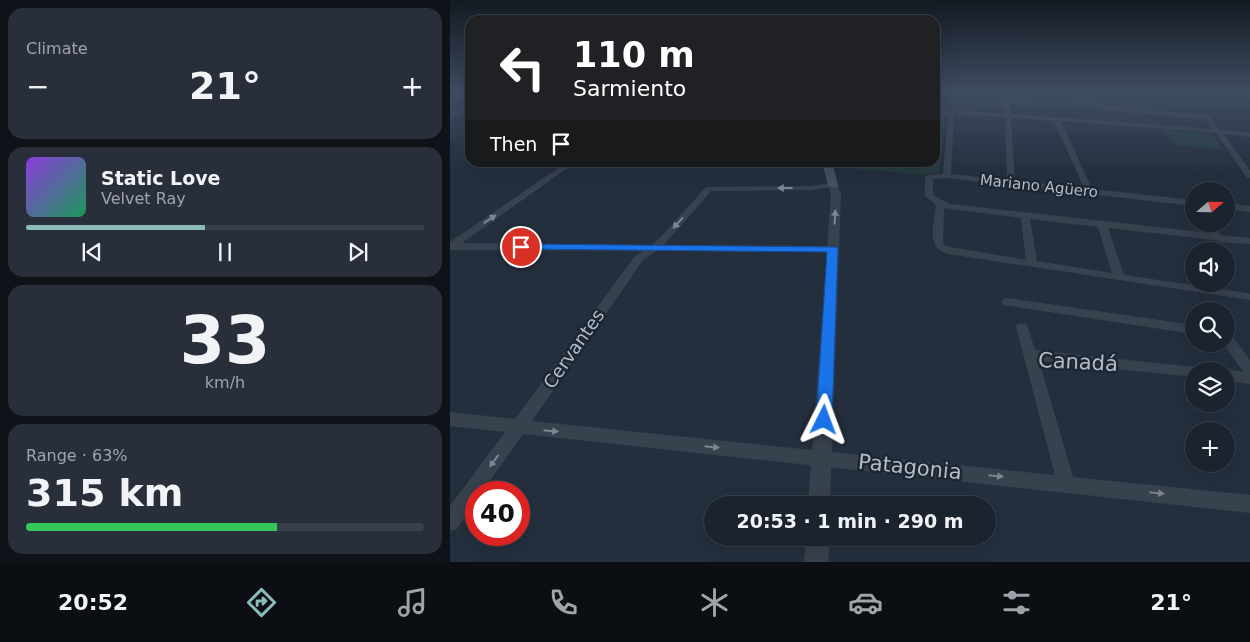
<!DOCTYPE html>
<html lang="en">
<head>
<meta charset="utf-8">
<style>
	:root { --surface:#1b232e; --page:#282f3a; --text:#f1f3f6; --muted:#a0a4aa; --line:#39404a; --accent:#8bbbb9 }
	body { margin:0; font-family:"DejaVu Sans",sans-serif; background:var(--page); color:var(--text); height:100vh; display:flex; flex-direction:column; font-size:19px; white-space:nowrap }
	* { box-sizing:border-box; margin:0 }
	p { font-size:16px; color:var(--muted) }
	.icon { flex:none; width:28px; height:28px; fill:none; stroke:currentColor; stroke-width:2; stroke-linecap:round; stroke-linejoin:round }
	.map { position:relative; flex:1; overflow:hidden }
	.sheet { display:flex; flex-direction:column; gap:8px; padding:8px; background:#0f1319; width:450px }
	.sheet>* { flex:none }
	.guide { position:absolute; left:15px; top:15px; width:475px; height:152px; border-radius:15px; box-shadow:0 5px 20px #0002,0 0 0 1px var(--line); background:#202124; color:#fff; overflow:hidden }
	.needle { width:32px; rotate:70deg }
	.controls { position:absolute; left:735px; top:182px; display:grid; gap:10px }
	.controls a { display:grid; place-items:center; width:50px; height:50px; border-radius:50%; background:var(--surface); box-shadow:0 5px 20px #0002,0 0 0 1px var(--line); font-size:25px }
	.speed { position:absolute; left:15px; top:481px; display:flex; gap:10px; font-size:25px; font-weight:700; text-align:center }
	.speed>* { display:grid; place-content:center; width:65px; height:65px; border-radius:50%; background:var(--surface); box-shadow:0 5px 20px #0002,0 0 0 1px var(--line); line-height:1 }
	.speed .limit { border:8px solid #d22; background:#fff; color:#111 }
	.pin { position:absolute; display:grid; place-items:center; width:42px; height:42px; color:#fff; margin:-21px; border:2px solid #fff; border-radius:50%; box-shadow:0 1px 5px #0007 }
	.me { position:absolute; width:55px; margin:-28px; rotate:3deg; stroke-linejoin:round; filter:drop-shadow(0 0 4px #0008) }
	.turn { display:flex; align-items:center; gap:18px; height:105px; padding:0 25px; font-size:22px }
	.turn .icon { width:65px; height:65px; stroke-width:2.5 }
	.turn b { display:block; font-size:35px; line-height:42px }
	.then { display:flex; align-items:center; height:48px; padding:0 25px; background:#0003; gap:10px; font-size:19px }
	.big { font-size:38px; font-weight:700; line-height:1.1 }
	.sheet .widget { flex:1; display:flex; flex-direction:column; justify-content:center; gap:8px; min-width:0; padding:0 18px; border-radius:15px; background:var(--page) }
	.sheet .dial { align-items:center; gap:0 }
	.dial b { font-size:65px; line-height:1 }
	.song { display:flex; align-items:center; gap:15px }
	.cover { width:60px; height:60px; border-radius:8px; background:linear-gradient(135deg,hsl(270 70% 55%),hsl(150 70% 35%)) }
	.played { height:5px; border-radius:2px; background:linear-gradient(90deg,var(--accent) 45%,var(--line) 45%) }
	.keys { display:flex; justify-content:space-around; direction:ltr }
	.heat { display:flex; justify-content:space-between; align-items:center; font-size:28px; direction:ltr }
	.charge { height:8px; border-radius:4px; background:linear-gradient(90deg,#34c759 63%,var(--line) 0) }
	.trip { position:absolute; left:254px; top:496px; width:292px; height:50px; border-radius:25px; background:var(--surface); box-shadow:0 5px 20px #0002,0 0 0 1px var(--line); font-weight:700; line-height:50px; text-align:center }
	.tabs { display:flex; height:80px; justify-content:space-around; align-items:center; background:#0b0e12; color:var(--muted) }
	.tabs .icon { width:35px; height:35px }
	.tabs .on { color:var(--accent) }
	.tabs b { font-size:22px; color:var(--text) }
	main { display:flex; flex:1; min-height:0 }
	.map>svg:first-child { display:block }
	.green { fill:#263c3f }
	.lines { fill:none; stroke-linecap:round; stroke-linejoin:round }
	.stream-far1 { stroke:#17263c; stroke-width:2 }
	.stream { stroke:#17263c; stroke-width:2.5 }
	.minor { fill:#38414e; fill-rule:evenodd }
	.tertiary { fill:#38414e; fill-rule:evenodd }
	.secondary { fill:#465061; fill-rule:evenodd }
	.oneway { fill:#7c8592 }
	.route { fill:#1a73e8; stroke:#114b97 }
	.labels { text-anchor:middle; stroke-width:5; stroke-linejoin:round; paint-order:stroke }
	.far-street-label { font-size:15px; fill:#b4bcc9; stroke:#1d2633 }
	.street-label { font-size:18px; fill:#b4bcc9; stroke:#1d2633 }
	.near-street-label { font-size:21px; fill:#b4bcc9; stroke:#1d2633 }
</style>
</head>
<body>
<main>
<section class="sheet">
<div class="widget"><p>Climate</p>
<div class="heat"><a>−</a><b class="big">21°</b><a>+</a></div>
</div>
<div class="widget">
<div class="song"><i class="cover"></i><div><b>Static Love</b><p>Velvet Ray</p></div></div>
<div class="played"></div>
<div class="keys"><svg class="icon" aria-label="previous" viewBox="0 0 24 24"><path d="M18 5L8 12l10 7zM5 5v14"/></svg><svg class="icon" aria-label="pause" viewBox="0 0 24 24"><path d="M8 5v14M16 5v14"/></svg><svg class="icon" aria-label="next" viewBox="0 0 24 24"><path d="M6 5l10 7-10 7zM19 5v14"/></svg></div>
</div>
<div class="widget dial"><b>33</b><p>km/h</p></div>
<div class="widget"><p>Range · 63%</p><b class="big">315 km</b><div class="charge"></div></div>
</section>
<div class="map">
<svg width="800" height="562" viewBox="0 0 800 562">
	<rect width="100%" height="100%" fill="#242f3e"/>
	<path class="green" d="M493 117 496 119 489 172 475 175 386 167V163L485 162V118Z
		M713 130 761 134 775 150 726 145Z"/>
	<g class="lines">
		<path class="stream-far1" d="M730 93 800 101
			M1 145 4 144"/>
		<path class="stream" d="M0 145 4 144"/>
		<path class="minor" d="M621 97 655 106 758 115 770 130 800 133V137L773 134 800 170V178H797L766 133 611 121 642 189 744 200V206L497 178 483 179V195L500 204 760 233 752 224H762L771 235 800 238V244L769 242 765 240 658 228 674 275 797 293 800 294V300L498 254C475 248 484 223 486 205L475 196V177L479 175 493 174 498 115 485 116V112L519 111 555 114 554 101 557 99 619 107 616 109 560 103 561 114 763 129 756 119 655 110 619 100ZM504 115 555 117 557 180 501 174ZM561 118 604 121 634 188 565 181ZM494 208 571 218 576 260 495 246 493 243ZM580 219 648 227 662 273 587 261Z
			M20 107V111L0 117V113Z
			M117 162H126L12 243 201 245 209 239 256 187 361 186 383 183H386V187L361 190 261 191 214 245 383 246 388 249 383 252 206 251 193 260 82 421 605 475 566 327 568 324H576L578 327 585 350 744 367 749 368 751 371H744V377L589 361 623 477 800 495V513L73 434 32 492H26V500L7 529 0 531V506L55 432 0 426V412L65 419 185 256 193 251 0 250V242Z
			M776 203 800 206V212L776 209Z
			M557 298 744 325V334L553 305 551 302 553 299Z
			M776 332 781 334 800 360V384L776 381V371H771L776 369 793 372 774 344H776Z"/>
		<path class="tertiary" d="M383 182 388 185 391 195 380 505H358L381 195 378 185Z
			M356 538H380L378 562H354Z"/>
		<path class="secondary" d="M372 162H382L388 185 387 187 383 188 378 185Z"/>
	</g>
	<defs><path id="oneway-solid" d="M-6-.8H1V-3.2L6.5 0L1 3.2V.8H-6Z" transform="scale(1.25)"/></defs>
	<g class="oneway">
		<use href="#oneway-solid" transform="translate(335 188) rotate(-180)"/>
		<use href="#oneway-solid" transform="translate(385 217) rotate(-87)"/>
		<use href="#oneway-solid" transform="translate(40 219) rotate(-34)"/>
		<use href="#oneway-solid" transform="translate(228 223) rotate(132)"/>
		<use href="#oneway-solid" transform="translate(101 431) rotate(6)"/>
		<use href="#oneway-solid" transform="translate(262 447) rotate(6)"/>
		<use href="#oneway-solid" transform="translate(44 461) rotate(126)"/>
		<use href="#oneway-solid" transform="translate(546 476) rotate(6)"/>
		<use href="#oneway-solid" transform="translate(707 493) rotate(6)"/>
	</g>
	<linearGradient id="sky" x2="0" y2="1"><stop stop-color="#141a22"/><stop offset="0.54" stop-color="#3f4d63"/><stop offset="1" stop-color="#3f4d63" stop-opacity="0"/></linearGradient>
	<rect width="800" height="172" fill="url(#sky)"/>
	<path class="route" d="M71 244 387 247 388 249 382 420 379 425 374 427 368 425 366 420 377 252 67 249 66 247 67 245Z"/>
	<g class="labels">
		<g class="far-street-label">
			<text transform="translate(589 186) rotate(6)" y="5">Mariano Agüero</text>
		</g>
		<g class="street-label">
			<text transform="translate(124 349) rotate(-55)" y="6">Cervantes</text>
		</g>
		<g class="near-street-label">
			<text transform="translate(628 362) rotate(3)" y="7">Canadá</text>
			<text transform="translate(460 467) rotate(6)" y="7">Patagonia</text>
		</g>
	</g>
</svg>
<div class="controls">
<a><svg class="needle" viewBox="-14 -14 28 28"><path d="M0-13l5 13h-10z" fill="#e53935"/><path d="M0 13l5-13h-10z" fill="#a0a4aa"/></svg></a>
<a><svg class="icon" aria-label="sound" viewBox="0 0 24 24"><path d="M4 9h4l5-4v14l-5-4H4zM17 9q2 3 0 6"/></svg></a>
<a><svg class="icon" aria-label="search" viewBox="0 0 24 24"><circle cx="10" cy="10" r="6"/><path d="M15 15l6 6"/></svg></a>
<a><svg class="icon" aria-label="layers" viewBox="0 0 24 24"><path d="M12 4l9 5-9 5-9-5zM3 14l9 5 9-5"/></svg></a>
<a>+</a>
</div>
<div class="speed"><div class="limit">40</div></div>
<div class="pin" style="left:71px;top:247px;background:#d93025"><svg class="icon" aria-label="arrive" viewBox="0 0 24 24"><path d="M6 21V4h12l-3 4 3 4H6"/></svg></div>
<svg class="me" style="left:374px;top:420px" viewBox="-20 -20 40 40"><path d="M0-17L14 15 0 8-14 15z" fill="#1a73e8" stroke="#fff" stroke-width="4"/></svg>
<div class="trip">20:53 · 1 min · 290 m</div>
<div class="guide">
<div class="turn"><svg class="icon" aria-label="left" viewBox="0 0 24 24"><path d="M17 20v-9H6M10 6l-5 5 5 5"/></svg><div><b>110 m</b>Sarmiento</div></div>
<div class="then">Then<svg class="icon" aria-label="arrive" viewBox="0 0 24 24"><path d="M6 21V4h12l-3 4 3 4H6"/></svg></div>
</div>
</div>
</main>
<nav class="tabs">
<b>20:52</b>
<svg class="icon on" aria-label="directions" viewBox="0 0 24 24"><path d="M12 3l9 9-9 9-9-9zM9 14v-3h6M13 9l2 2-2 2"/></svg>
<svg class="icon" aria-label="music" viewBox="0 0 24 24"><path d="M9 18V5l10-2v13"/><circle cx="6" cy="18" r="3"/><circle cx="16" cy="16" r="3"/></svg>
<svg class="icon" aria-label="phone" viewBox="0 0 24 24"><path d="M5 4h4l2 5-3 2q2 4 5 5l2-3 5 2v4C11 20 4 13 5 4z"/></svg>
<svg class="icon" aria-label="climate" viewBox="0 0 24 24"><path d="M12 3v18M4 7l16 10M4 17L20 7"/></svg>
<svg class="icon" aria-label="car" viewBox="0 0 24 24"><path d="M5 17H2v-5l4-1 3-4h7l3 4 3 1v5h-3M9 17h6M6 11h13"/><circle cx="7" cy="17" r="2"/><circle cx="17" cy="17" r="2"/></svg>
<svg class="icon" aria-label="filters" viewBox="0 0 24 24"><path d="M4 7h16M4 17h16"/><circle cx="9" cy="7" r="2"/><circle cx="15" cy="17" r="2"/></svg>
<b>21°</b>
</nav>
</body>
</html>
